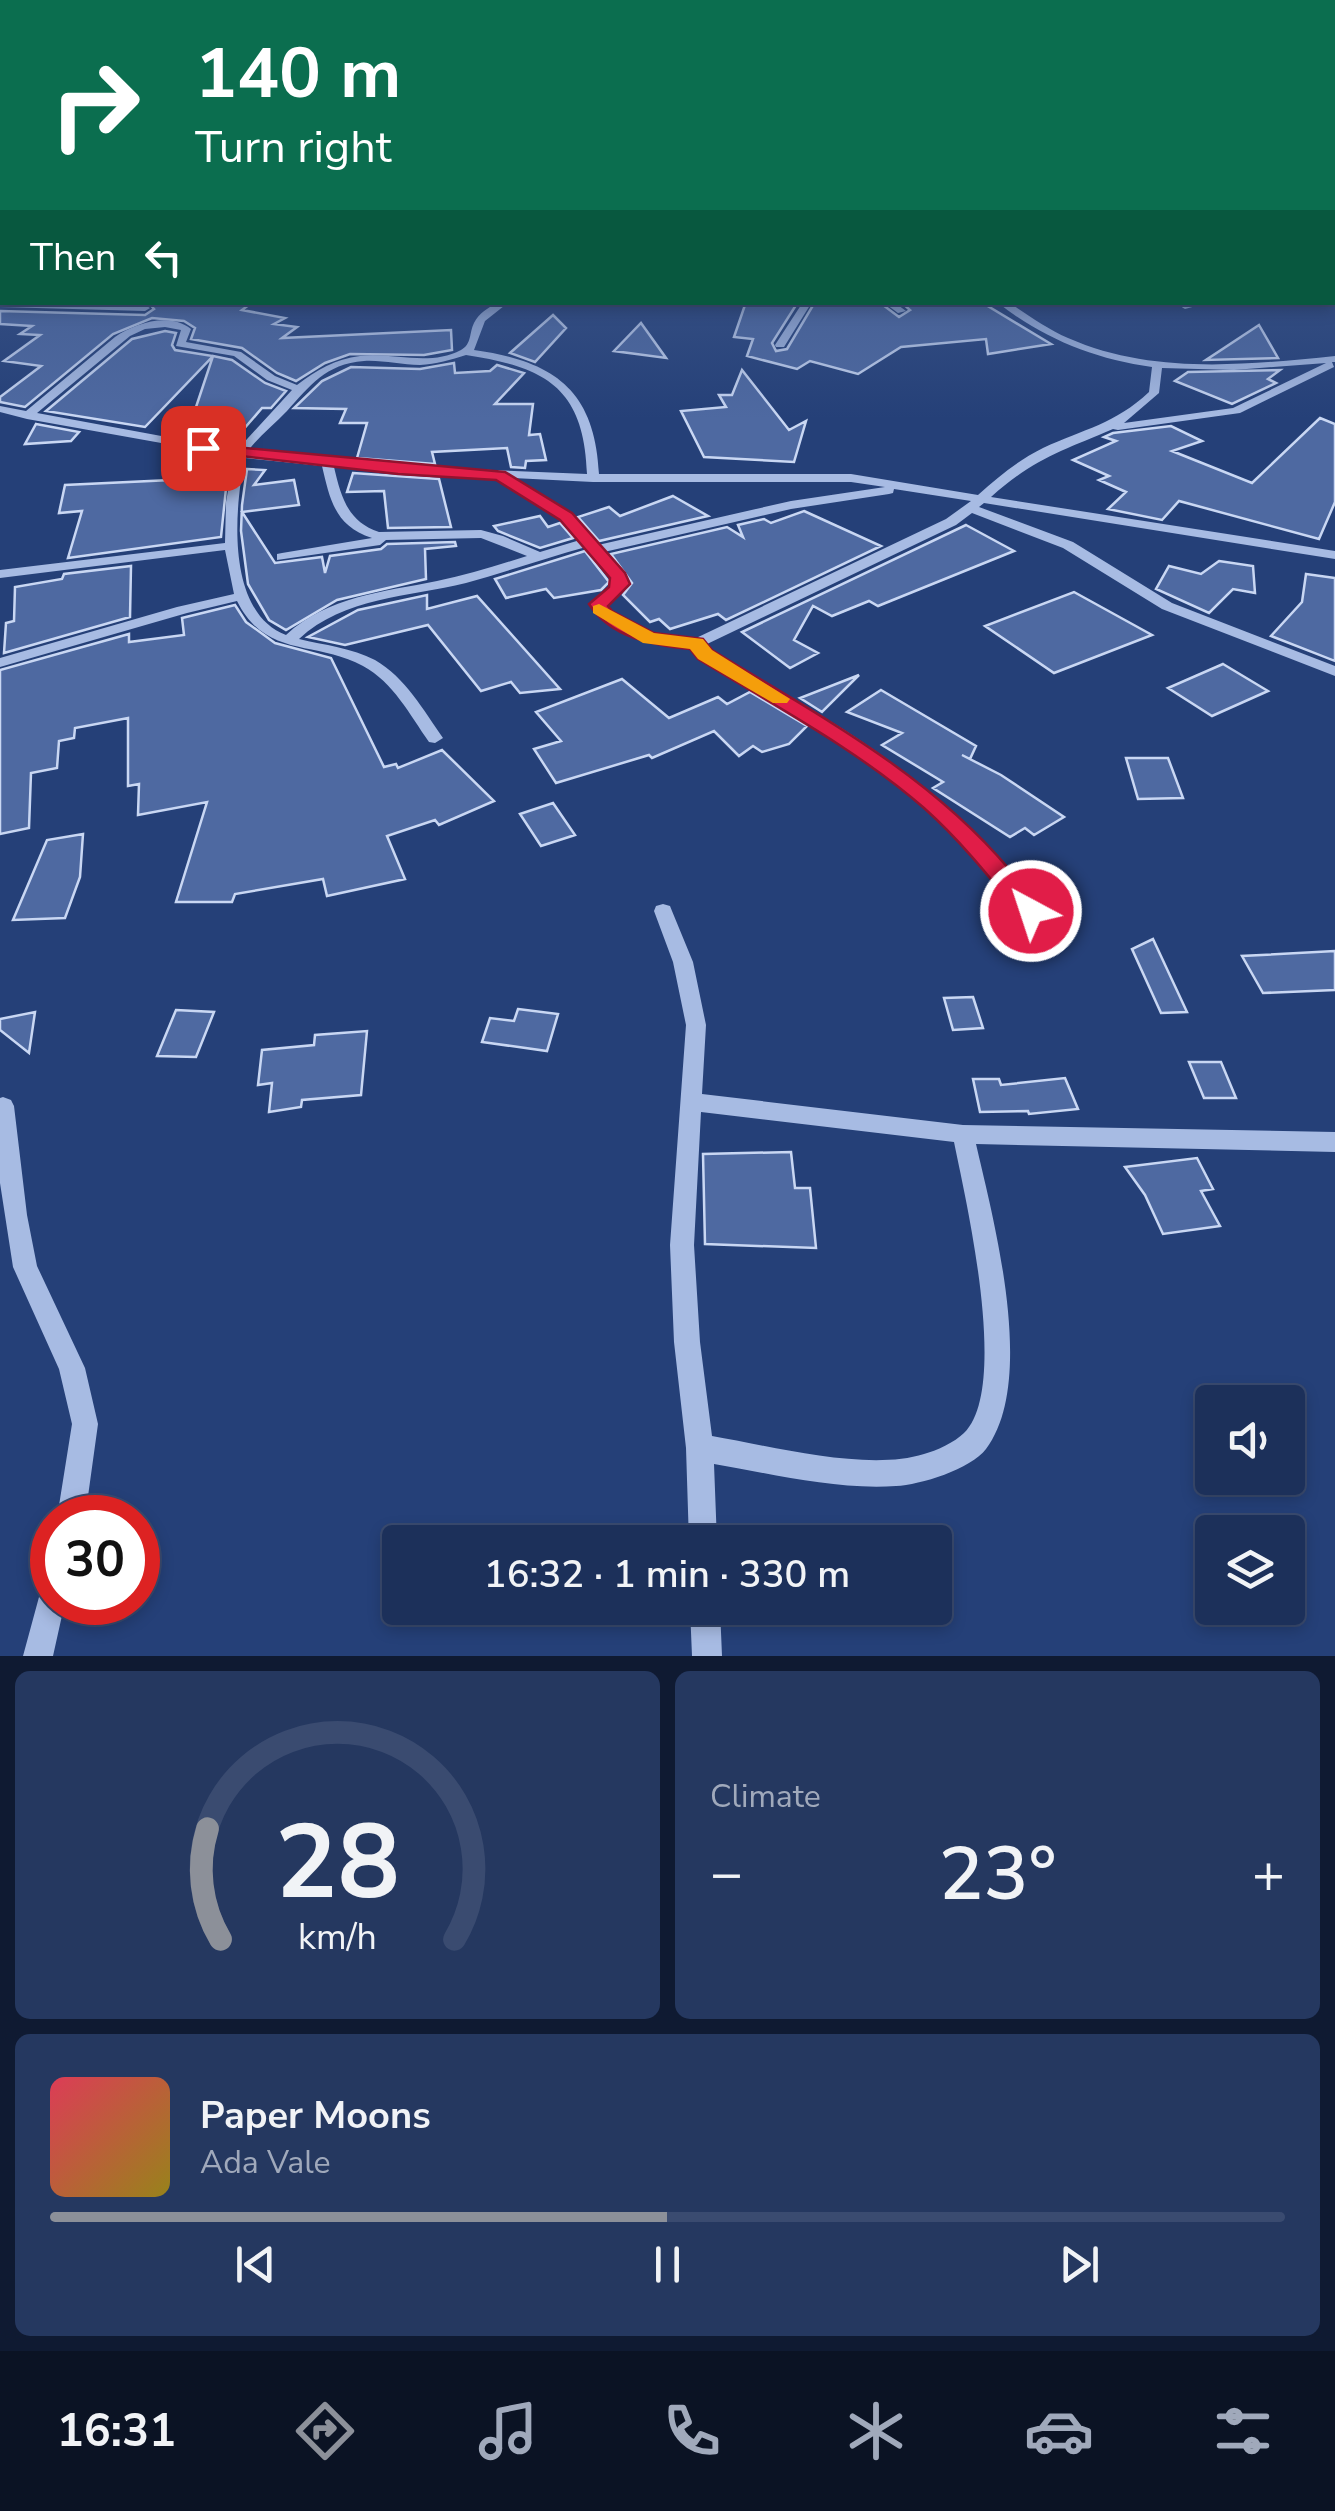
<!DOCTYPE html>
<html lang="en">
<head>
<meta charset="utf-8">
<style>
	:root { --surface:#1c305a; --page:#253860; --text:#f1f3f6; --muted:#a0a9bb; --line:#3a4b70; --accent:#8c9099 }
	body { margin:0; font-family:"Nunito Sans",sans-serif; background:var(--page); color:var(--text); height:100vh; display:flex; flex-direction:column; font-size:38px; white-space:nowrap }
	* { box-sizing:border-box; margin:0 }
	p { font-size:32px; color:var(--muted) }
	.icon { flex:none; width:55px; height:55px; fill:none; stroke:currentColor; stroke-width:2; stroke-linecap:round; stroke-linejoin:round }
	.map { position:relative; height:1656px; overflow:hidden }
	.panel { display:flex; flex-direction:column; gap:15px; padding:15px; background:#0f1a32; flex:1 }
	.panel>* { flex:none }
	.top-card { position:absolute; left:0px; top:0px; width:1335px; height:305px; box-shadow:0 5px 15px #0003,0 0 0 2px var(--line); background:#0b6e4f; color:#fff; overflow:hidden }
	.controls { position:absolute; left:1195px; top:1385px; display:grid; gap:20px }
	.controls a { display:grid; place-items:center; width:110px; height:110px; border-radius:10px; background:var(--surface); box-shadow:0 5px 15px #0003,0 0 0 2px var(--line); font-size:50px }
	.speed { position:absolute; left:30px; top:1495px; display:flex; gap:20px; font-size:50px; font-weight:700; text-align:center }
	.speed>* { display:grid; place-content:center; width:130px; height:130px; border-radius:50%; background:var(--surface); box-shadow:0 5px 15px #0003,0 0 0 2px var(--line); line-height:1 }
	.speed .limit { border:15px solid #d22; background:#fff; color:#111 }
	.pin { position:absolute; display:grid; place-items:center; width:85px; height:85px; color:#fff; margin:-42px; border-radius:20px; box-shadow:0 5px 15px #0006 }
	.me { position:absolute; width:110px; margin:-55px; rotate:320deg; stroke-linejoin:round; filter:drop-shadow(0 0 8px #0008) }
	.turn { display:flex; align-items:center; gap:35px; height:210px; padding:0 30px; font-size:45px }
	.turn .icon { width:130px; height:130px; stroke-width:2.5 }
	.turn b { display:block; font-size:70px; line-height:85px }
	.then { display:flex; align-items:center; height:95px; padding:0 30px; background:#0003; gap:20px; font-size:38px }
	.big { font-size:75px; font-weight:600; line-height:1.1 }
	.panel .tile { flex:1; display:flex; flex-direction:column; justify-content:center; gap:15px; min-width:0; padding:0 35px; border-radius:15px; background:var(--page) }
	.panel .dial { align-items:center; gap:0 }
	.dial svg { height:260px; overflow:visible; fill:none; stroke:var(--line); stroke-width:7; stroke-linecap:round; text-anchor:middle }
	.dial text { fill:var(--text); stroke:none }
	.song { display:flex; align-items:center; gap:30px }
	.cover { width:120px; height:120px; border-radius:15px; background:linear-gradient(135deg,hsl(350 70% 55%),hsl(50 70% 35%)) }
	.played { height:10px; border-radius:5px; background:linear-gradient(90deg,var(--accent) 50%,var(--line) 50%) }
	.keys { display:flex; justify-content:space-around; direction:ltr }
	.heat { display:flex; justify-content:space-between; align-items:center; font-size:55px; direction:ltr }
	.panel .tiles { flex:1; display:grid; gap:15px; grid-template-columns:1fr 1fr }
	.tile:last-child { grid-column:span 2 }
	.trip { position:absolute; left:382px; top:1525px; width:570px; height:100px; border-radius:10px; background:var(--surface); box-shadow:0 5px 15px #0003,0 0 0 2px var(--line); font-weight:600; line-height:100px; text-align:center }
	.tab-bar { display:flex; height:160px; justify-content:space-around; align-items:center; background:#0b1324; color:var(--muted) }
	.tab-bar .icon { width:70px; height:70px }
	.tab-bar .active { color:var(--accent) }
	.tab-bar b { font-size:45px; color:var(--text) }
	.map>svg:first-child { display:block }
	.building { fill:#4e69a1; stroke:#c9d7f3; stroke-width:2.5 }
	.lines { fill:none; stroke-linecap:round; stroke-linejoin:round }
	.minor { fill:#a7bbe3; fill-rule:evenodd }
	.route { fill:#e11d48; stroke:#92132f; stroke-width:2.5 }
	.slow { fill:#f59e0b }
</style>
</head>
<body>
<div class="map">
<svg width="1335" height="1656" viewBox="0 0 1335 1656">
	<rect width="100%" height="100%" fill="#254078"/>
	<path class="building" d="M148 302H253L242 310 285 318 274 324 297 327 282 338 451 330 452 350 424 355 350 354 325 363 296 381 277 373 242 348 191 339 195 328 184 321 152 318 113 334 25 407 0 402V397L41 366 4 361 40 335 20 334 32 326 0 324V311L145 315 154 309Z
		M746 302H798L772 343 776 351 787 349 815 302H879L899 317 910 310 901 302H981L1051 344 988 354 986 339 901 347 858 374 810 361 797 369 747 356 753 339 734 337Z
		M553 315 566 328 535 362 510 353Z
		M641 323 666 358 614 351Z
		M1259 325 1278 358 1206 360Z
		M165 331 176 333 172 345 175 350 213 356 145 427 46 411 132 339Z
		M213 356 232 360 265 383 286 391 271 408H262L230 445 186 437Z
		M454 363 455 373 490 371 497 365 524 373 495 404H533L529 435 540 434 546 460 526 461 525 468 511 467 507 448 432 452 435 464 357 458 367 423H340L346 409 294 408 322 381 351 367 420 369Z
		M742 370 789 430 806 421 794 462 704 457 681 411 726 407 719 395H732Z
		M1280 370 1268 379 1276 383 1232 404 1175 381 1188 372Z
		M1320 418 1335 424V502L1319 539 1179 501 1162 520 1108 509 1126 492 1099 480 1109 476 1073 460 1116 441 1104 437 1113 433 1171 426 1202 441 1172 451 1252 483Z
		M36 424 79 432 71 441 25 444Z
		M181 450 219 457 209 468 228 469 221 537 68 558 82 511 59 513 65 485 171 480Z
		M247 469 265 470 254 485 294 480 299 505 242 512 275 563 322 557 325 573 330 556 381 549 387 544 455 542 456 546 425 549 426 579 337 600 286 630 269 620 248 584 241 531 242 505Z
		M353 473 439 479 451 527 388 528 384 491 347 492Z
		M673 496 708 516 599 541 578 517 609 507 620 516Z
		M804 511 881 546 726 620 718 614 670 629 659 619 650 622 623 595 632 583 611 554 727 527 743 537 738 525 764 519 771 523Z
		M540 516 548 527 560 523 573 538 540 548 498 531 494 526Z
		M966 525 1014 551 878 606 869 601 832 616 813 606 794 640 818 653 790 668 742 632Z
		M585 551 609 582 601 590 554 598 546 589 506 598 495 579Z
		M1219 561 1253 566 1255 593 1233 589 1209 613 1156 589 1169 566 1201 574Z
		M131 566 130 617 4 653 6 623 14 621 15 587 62 579 64 574Z
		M1306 574 1335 578V661L1271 636 1302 602Z
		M1074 592 1152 635 1054 673 985 626Z
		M427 595V609L477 596 560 689 520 693 511 682 481 691 428 625 345 645 308 637 358 610Z
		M235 605 246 622 275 643 331 658 384 767 396 764 398 768 442 750 494 801 439 825 435 820 387 836 405 879 327 896 323 879 235 894 232 902H176L207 802 138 815 139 784 128 786V718L75 728 74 738 59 741 57 768 31 773 29 828 0 834V670L129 634V642L184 635 182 618Z
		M1223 664 1268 691 1212 716 1168 688Z
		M859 675 822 712 800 698Z
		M622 679 669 718 718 697 727 704 750 692 807 726 789 744 762 752 753 746 739 756 714 731 652 758 649 755 556 783 534 749 561 741 536 712Z
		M881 690 976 746 970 759 962 755 1001 775 1064 817 1034 835 1025 828 1010 837 933 788 943 782 882 745 902 733 847 712Z
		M1126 758H1168L1183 798 1138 799Z
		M553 803 575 835 541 846 520 814Z
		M83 834 80 877 65 918 13 920 47 840Z
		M1153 939 1187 1012 1161 1013 1132 949Z
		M1335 951V990L1263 993 1242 956Z
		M973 997 983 1028 953 1030 944 998Z
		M518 1009 558 1014 547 1051 482 1042 490 1018 514 1021Z
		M176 1010 214 1012 196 1057 157 1056Z
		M35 1012 29 1053 0 1030V1019Z
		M367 1031 361 1095 302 1100 301 1107 269 1112 272 1083 258 1085 262 1050 314 1045 315 1035Z
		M1189 1062H1221L1236 1098H1204Z
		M1065 1078 1078 1109 1029 1114 1028 1111 980 1112 973 1079H999L1001 1085Z
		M791 1152 795 1188H810L816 1248 705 1244 703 1154Z
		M1197 1158 1213 1189 1201 1191 1220 1226 1163 1234 1145 1195 1125 1167Z"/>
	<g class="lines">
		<path class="minor" d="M0 187H2V192H0Z
			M1332 187H1335V189H1332Z
			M0 213H2V218H0Z
			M0 228H2V232H0Z
			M1332 257H1335V263L1332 262Z
			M1332 286H1335V292H1332Z
			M0 301 145 305 150 308 145 311 0 307Z
			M498 302H509L485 321 474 350C553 361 595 389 599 474H851L978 495C999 476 1019 460 1043 448 1084 429 1115 424 1149 392L1152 367C1094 359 1042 338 997 302H1008C1028 315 1047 329 1068 338 1152 375 1246 365 1335 356V362H1332L1334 367 1240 413 1118 430 1113 429C1064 450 1033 459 991 497L1335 551V559L984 503 979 507 1073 542 1172 603 1335 666V676L1162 609 1063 548 972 513 956 525 705 645 710 652C794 698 878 745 949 809 981 839 1009 873 1038 906L1040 911 1038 916H1024L952 832 899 786 817 727 700 658 691 648 645 641 594 613 591 605 614 582 586 547C546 558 506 572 466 583 409 597 344 597 299 639 324 645 352 648 375 660 405 677 424 711 443 738L435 743 429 742C410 715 393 682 363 666 315 640 266 659 237 601L187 613 0 667V658L177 607 234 594 225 550 0 578V570L225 543 226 502 234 456 27 419 0 412V406L26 411 115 337C136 323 169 312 191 329L186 342 241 352 275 376 297 385C317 370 335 359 360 356 393 352 429 367 461 350 472 344 469 333 474 323 479 313 488 308 498 302ZM165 327 181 330 176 346 234 356 267 380 292 390 237 450 37 413 130 336 145 329ZM466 355C544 367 584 386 587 474L398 466 248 451C259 436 274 425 287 411 310 386 325 364 364 361 383 360 401 365 420 365 436 364 451 360 466 355ZM1326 363 1233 408 1124 423 1159 393 1162 368 1234 370ZM245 458 322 466C330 500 335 526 372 538L282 553 277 554V560L380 545 386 540 481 538 527 556C498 565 468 575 437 581 383 592 328 596 286 635 226 612 234 510 245 458ZM334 467 398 474 498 478 562 519 580 540 540 552 503 536 481 530 379 532C348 522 341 497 334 467ZM513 478 593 482H851L885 487 791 501 598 545 570 513ZM894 489 971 501 946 519 694 639 654 634 606 608 628 583 604 552 791 509 889 494 893 493Z
			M803 302H812L784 347H776L775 345Z
			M883 302H894L906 311 898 313Z
			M1189 302H1211L1185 309 1180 306Z
			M663 904 670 906 672 911 693 962 706 1025 702 1094 963 1125 1335 1132V1152L976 1144C994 1222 1037 1381 986 1449 971 1469 920 1485 896 1486 835 1490 774 1474 714 1464L717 1542H689L686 1448 674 1342 670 1245 686 1025 673 962 654 911 656 906ZM701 1112 954 1142C966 1201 1010 1388 964 1433 955 1442 936 1451 924 1454 867 1472 771 1446 712 1436L700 1342 694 1245Z
			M3 1097 11 1100 14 1106 27 1215 37 1266 85 1368 98 1424 85 1518H57L72 1424 59 1369 13 1267 0 1183V1098Z
			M52 1581V1602H65L53 1656H23L42 1586Z
			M690 1608H720L722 1656H692Z"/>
	</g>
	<linearGradient id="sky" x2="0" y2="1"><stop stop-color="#142342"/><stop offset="0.45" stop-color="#40598b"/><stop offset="1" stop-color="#40598b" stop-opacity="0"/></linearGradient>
	<rect width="1335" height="419" fill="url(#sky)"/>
	<path class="route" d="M203 444 505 472 572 513 625 573 630 584 608 606 612 611 654 633 703 639 712 650C818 715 928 773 1009 869 1021 882 1034 895 1043 911L1039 917H1022C991 879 961 841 924 808 856 749 775 706 698 659L690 649C653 645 611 638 589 604L609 587 610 578 560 520 496 480 398 474 198 451V445Z"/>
	<path class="slow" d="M599 604 654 633 703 639 712 650 790 699 787 703H773L698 659 690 649 643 643 593 613V606Z"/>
</svg>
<div class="controls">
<a><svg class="icon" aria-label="sound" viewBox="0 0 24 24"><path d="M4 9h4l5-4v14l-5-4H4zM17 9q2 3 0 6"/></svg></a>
<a><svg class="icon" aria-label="layers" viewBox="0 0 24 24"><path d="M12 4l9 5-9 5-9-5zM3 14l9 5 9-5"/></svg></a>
</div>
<div class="speed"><div class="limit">30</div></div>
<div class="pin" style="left:203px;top:448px;background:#d93025"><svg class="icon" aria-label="arrive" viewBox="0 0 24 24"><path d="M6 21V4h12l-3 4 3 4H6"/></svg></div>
<svg class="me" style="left:1031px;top:911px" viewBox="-20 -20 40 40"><circle r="17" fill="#e11d48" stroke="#fff" stroke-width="3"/><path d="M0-11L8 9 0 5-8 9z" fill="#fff"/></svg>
<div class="trip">16:32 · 1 min · 330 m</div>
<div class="top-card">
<div class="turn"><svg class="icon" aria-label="right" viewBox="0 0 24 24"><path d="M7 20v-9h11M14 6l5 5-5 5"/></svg><div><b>140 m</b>Turn right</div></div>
<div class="then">Then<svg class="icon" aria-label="left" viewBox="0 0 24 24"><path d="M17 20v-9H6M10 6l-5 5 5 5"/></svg></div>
</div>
</div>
<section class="panel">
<div class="tiles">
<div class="tile dial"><svg viewBox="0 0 100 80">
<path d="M14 69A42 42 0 1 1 86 69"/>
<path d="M14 69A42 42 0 0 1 10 35" stroke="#8c9099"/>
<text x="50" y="56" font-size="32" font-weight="700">28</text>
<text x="50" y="72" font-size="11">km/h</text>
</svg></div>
<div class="tile"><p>Climate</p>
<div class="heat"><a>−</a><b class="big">23°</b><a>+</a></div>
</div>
<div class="tile">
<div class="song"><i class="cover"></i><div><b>Paper Moons</b><p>Ada Vale</p></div></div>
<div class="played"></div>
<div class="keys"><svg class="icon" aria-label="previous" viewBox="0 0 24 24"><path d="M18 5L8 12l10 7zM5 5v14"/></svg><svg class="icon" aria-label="pause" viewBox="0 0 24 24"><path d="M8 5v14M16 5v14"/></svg><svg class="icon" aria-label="next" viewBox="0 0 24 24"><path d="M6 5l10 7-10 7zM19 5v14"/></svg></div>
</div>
</div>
</section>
<nav class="tab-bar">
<b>16:31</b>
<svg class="icon active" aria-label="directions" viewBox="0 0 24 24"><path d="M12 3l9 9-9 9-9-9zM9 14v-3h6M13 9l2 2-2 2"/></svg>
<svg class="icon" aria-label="music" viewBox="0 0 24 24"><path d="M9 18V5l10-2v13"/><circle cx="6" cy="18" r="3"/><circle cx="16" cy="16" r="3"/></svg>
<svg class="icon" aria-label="phone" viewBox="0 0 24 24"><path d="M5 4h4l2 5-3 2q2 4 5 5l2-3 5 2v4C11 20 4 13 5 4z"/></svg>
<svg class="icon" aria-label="climate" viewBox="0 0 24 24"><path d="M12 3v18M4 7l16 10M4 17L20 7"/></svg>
<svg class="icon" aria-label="car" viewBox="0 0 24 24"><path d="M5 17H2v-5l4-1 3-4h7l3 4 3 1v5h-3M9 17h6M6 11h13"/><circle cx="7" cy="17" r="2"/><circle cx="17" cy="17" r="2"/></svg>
<svg class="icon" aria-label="filters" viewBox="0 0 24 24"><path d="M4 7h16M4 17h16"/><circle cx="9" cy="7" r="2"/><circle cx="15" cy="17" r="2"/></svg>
</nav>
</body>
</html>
